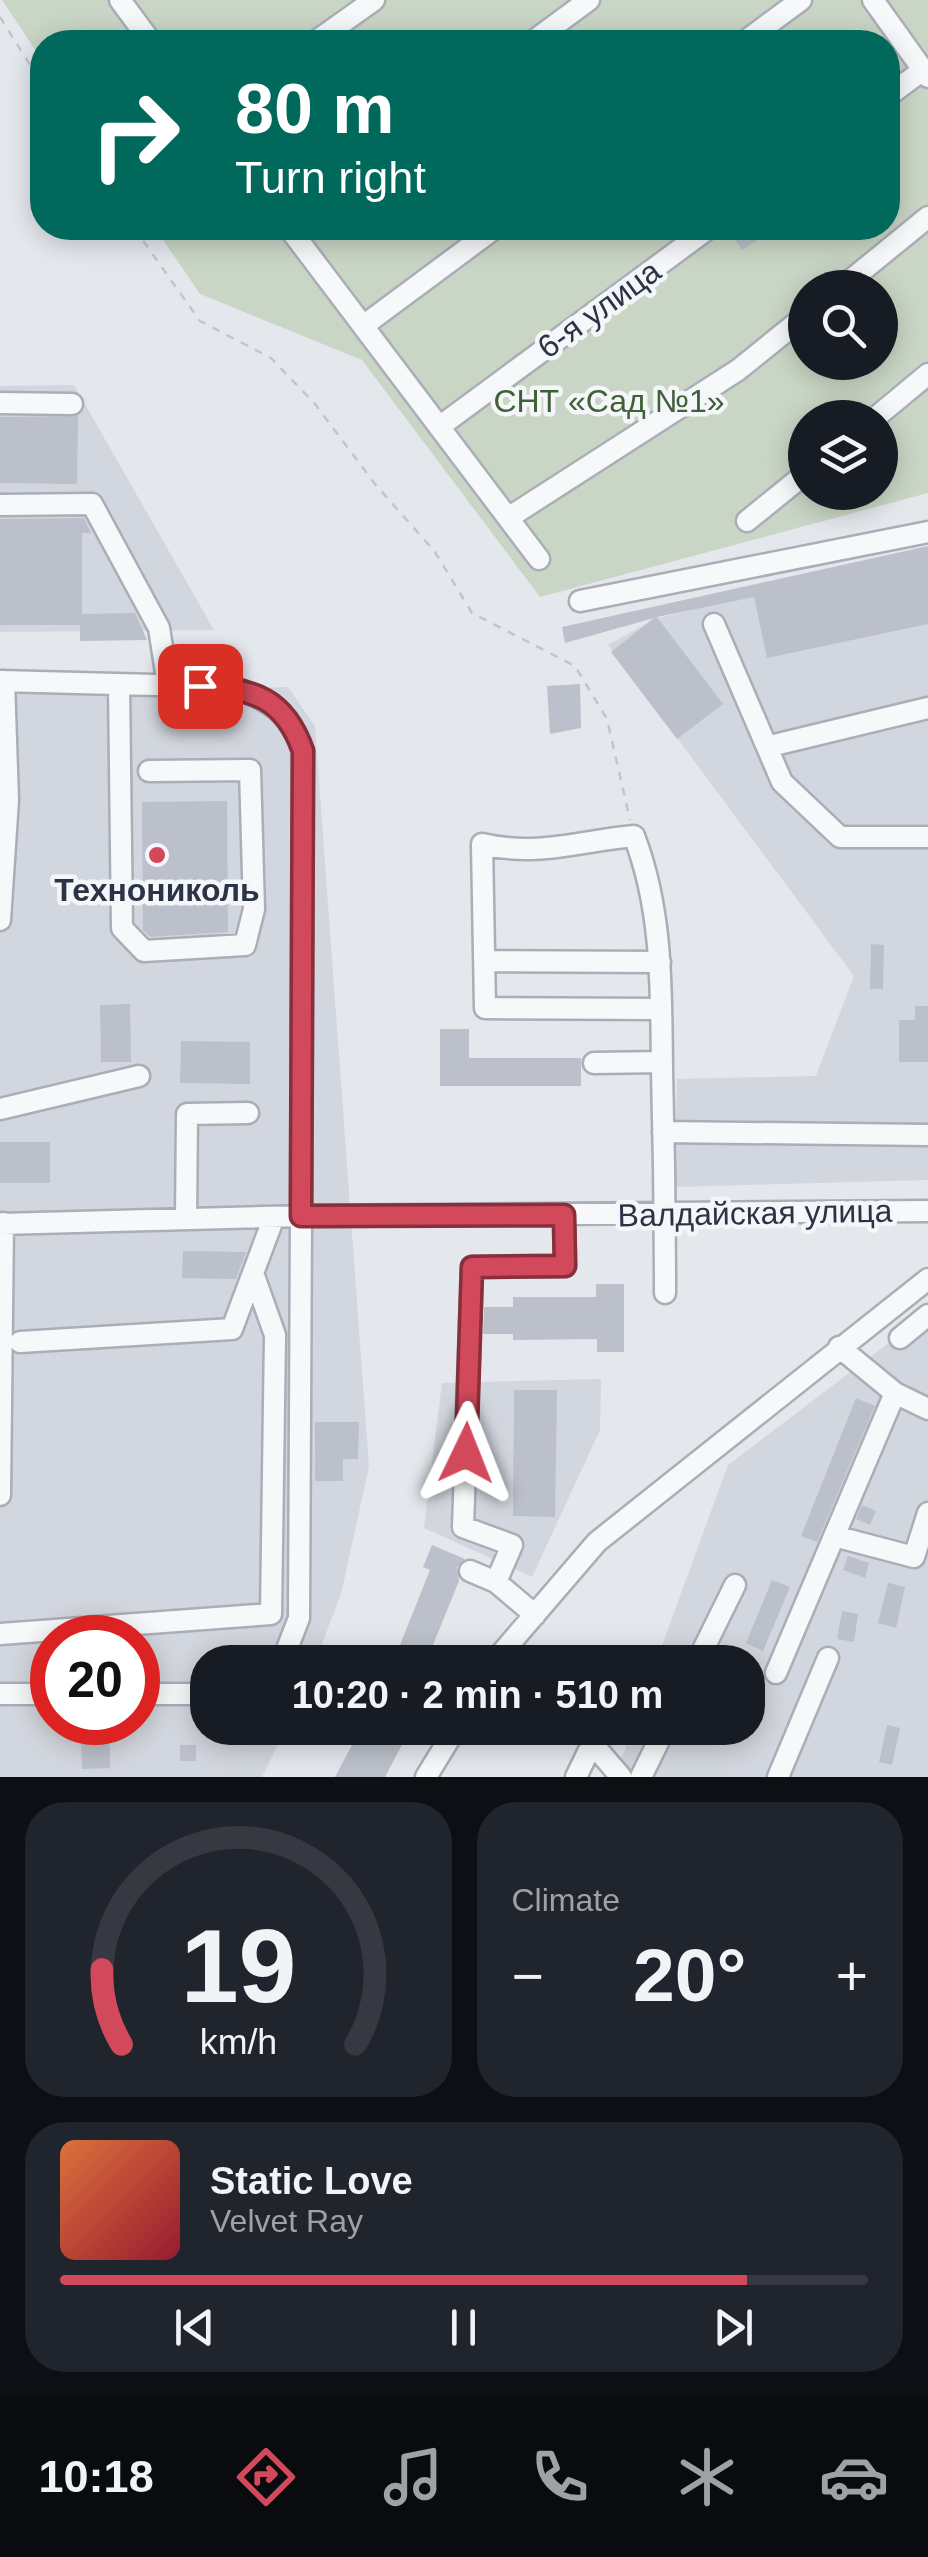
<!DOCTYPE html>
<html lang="en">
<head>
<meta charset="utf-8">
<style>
	:root { --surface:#171b24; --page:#20242c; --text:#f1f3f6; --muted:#9ea1a6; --line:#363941; --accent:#d1495b }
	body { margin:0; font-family:Helvetica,sans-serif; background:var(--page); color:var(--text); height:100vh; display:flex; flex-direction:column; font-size:38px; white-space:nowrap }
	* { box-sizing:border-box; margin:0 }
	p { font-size:32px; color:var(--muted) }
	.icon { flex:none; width:55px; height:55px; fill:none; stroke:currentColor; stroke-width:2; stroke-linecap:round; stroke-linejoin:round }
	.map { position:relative; height:1777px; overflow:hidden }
	.sheet { display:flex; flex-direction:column; gap:25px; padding:25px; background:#0d0f14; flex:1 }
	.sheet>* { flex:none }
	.top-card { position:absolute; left:30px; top:30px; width:870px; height:210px; border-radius:40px; box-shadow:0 5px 25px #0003; background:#00695c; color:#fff; overflow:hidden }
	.buttons { position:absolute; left:788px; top:270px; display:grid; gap:20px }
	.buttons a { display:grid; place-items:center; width:110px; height:110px; border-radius:50%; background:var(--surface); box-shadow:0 5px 25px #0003; font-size:50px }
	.speed { position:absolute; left:30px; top:1615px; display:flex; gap:20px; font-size:50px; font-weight:700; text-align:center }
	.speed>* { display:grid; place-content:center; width:130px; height:130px; border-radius:50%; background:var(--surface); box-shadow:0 5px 25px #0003; line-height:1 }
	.speed .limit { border:15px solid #d22; background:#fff; color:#111 }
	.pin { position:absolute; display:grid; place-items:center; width:85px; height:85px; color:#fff; margin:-42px; border-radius:20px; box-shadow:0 5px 15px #0006 }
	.me { position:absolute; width:110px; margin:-55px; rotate:2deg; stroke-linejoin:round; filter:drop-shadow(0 0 8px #0008) }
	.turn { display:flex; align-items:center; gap:35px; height:210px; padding:0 40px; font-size:45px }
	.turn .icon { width:130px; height:130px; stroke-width:2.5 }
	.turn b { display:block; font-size:70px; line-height:85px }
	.big { font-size:75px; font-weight:700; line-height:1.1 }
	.sheet .widget { flex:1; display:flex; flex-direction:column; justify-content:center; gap:15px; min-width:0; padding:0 35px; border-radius:40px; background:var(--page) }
	.sheet .dial { align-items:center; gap:0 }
	.dial svg { height:260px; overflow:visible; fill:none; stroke:var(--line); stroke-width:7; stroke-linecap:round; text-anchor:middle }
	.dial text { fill:var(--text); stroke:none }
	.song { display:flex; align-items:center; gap:30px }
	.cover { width:120px; height:120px; border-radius:15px; background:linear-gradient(135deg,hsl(20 70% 55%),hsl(350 70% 35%)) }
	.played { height:10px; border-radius:5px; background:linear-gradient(90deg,var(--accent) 85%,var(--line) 85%) }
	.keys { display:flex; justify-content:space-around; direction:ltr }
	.heat { display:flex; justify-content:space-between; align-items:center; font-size:55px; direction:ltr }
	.sheet .tiles { flex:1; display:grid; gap:25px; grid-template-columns:1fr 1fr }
	.widget:last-child { grid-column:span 2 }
	.trip { position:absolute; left:190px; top:1645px; width:575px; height:100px; border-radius:40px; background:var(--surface); box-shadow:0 5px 25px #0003; font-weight:700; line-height:100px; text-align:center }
	.dock { display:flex; height:160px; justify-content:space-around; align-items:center; background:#090b0e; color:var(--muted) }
	.dock .icon { width:70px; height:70px }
	.dock .active { color:var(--accent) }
	.dock b { font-size:45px; color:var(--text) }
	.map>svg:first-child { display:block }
	.built { fill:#d2d6de; fill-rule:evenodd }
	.green { fill:#c9d6c5; fill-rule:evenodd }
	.building { fill:#bbc0ca }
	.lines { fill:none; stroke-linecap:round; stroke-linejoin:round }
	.minor-casing { stroke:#a9aeb7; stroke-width:25 }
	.path { stroke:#c2c5cb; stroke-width:2.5; stroke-dasharray:8 8; stroke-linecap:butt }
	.minor { stroke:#f7f8fa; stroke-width:20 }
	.route-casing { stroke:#882f3b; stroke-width:25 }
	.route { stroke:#d1495b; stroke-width:18 }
	.poi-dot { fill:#d1495b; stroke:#f4f6f9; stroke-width:4 }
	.labels { text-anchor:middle; stroke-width:9; stroke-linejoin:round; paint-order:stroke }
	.street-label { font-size:32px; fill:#2b3445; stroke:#f4f6f9 }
	.park-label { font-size:32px; fill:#3f6138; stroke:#f4f6f9 }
	.poi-label { font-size:32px; font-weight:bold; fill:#2b3445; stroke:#f4f6f9 }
</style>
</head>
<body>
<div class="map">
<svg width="928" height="1777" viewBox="0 0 928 1777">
	<rect width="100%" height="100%" fill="#e4e7ec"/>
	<path class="built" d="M74 385 214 630 0 632V386Z
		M928 551V1180L674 1187 677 1079 816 1076 854 976 608 645 655 619Z
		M288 687 315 726 369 1467 341 1594 315 1662H208V1728H286L262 1777H0V693ZM52 1638H138V1722H52Z
		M928 1313V1777H615L633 1728H748V1662H656L728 1465Z
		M601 1379 600 1430 532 1577 424 1528 442 1383Z"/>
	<path class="green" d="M2 0H928V493L540 597 362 360 200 294 155 228H888V42H42V60ZM805 288H880V362H805ZM805 418H880V492H805Z"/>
	<path class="building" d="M745 228 758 240 742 250 733 236Z
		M78 416 77 484 0 483V417Z
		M84 518 91 533H82V614L135 613 147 640 80 641V625H0V519Z
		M928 546V624L767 658 754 597 657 617 723 704 677 739 611 652 654 618 565 643 562 627Z
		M580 684 581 728 550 734 547 686Z
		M227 801 228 932 150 937 143 930 142 802Z
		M871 944 884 945 883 989H870Z
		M130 1004 131 1062H101L100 1005Z
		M915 1006H928V1062H899V1020H915Z
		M440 1029H469V1058H581V1086H440Z
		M181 1041 250 1042V1084L180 1083Z
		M0 1142H50V1183H0Z
		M183 1251 246 1252 236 1279 182 1278Z
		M596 1284H624V1352H597V1339L513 1340V1334H483L484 1307H513V1297H596Z
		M514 1390H557L555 1517 513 1516Z
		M856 1398 875 1406 817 1542 801 1536Z
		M315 1422H359L358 1459H343V1481H315Z
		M862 1505 876 1511 870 1525 856 1519Z
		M432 1545 465 1559 457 1567 459 1581 426 1662H416L396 1655 430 1570 423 1567Z
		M848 1556 869 1563 865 1578 843 1570Z
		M772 1580 790 1587 763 1651 746 1643Z
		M888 1583 905 1587 896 1628 878 1623Z
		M842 1611 858 1614 854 1642 837 1639Z
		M887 1725 900 1728 892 1765 879 1762Z
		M361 1728H411L385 1777H335Z
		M81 1734H110V1768L82 1769Z
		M180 1745H196V1761H180Z"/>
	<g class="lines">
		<defs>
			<path id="minor" d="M120 0 151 42
				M873 0 928 77
				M315 42 374 0
				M532 42 589 0
				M744 42 801 0
				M888 96 923 70
				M289 228 539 559
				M841 288 928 217
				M363 326 495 228
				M0 403 72 404
				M875 418 928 374
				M439 427 709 228
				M0 505 92 504 159 628 168 685
				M508 518 738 370 805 316
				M747 521 805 474
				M580 601 928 532
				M714 624 782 782 840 837H928
				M0 681 233 687C270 700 290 713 303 751L301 1216 928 1211
				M119 684 122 928 144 951 245 945 254 909 250 770 149 771
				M770 746 928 708
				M0 920 8 800 4 681
				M485 961 660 962
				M661 1009 485 1008 482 844C538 857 579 841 634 836 663 911 661 990 662 1070 664 1144 665 1219 665 1293
				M594 1063 662 1062
				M0 1109 139 1076
				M663 1132 928 1135
				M186 1219 187 1114 248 1113
				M0 1224 301 1216 299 1618 282 1662
				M900 1338 928 1315
				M20 1342 232 1329 274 1217
				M839 1347 895 1393 928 1409
				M0 1495 3 1223
				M834 1536 914 1557 928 1513
				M470 1571 496 1582 535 1615
				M496 1582 512 1545 463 1527 472 1267 565 1266 564 1215
				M0 1634 271 1614 275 1335 253 1273
				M494 1662 597 1542 928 1279
				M697 1662 735 1585
				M776 1673 895 1393
				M0 1694H52
				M138 1694H208
				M579 1728 621 1777
				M426 1777 456 1728
				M576 1777 591 1746
				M641 1777 665 1728
				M778 1777 828 1658"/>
		</defs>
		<use href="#minor" class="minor-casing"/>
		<path class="path" d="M0 17 42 84
			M134 228 200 321 271 358 315 404 375 484 435 552 472 613 575 666 607 719 630 820"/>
		<use href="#minor" class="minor"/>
	</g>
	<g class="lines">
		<defs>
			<path id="route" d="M200 686C254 688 285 699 303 751L301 1216 564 1215 565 1266 472 1267 466 1453"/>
		</defs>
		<use href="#route" class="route-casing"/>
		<use href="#route" class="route"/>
	</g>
	<circle class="poi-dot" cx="157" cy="855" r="10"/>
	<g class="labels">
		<g class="street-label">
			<text transform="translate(599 309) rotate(-36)" y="11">6-я улица</text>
			<text transform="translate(755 1213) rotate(-1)" y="11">Валдайская улица</text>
		</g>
		<g class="park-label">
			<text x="609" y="412">СНТ «Сад №1»</text>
		</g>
		<g class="poi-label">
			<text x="157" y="901">Технониколь</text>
		</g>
	</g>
</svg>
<div class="buttons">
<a><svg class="icon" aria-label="search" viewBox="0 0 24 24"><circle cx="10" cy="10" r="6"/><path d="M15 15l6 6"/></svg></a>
<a><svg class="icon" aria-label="layers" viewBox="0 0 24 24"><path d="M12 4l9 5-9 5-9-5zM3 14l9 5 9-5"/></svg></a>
</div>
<div class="speed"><div class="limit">20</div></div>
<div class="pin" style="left:200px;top:686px;background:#d93025"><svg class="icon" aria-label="arrive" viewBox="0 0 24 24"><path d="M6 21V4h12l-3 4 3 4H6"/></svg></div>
<svg class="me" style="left:466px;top:1453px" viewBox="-20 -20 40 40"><path d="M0-17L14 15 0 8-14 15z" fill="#d1495b" stroke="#fff" stroke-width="4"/></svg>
<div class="trip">10:20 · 2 min · 510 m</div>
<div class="top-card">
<div class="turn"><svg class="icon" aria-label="right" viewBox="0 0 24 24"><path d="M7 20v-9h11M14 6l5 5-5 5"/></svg><div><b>80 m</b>Turn right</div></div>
</div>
</div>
<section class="sheet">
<div class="tiles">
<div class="widget dial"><svg viewBox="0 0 100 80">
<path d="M14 69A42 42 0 1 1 86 69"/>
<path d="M14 69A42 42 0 0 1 8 46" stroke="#d1495b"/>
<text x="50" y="56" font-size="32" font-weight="700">19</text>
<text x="50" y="72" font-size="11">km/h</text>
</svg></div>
<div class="widget"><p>Climate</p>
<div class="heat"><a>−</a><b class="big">20°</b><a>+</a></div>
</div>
<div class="widget">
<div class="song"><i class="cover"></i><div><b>Static Love</b><p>Velvet Ray</p></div></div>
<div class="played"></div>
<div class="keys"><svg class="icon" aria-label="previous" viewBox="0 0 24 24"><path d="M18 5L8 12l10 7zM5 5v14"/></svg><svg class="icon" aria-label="pause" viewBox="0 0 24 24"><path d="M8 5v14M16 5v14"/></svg><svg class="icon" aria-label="next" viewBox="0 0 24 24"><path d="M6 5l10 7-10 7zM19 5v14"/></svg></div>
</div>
</div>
</section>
<nav class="dock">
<b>10:18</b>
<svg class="icon active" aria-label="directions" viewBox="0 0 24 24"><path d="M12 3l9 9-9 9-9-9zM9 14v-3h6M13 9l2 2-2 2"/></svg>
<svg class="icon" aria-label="music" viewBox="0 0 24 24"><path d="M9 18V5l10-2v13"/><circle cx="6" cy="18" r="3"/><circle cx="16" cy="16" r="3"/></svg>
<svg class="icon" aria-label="phone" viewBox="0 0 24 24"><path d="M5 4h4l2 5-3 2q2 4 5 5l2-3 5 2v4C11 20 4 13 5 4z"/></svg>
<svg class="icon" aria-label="climate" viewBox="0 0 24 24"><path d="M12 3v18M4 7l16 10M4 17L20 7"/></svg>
<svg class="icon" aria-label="car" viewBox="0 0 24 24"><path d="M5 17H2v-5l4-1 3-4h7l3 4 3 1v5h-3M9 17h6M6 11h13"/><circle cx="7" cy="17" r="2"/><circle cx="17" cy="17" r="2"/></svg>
</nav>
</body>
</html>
